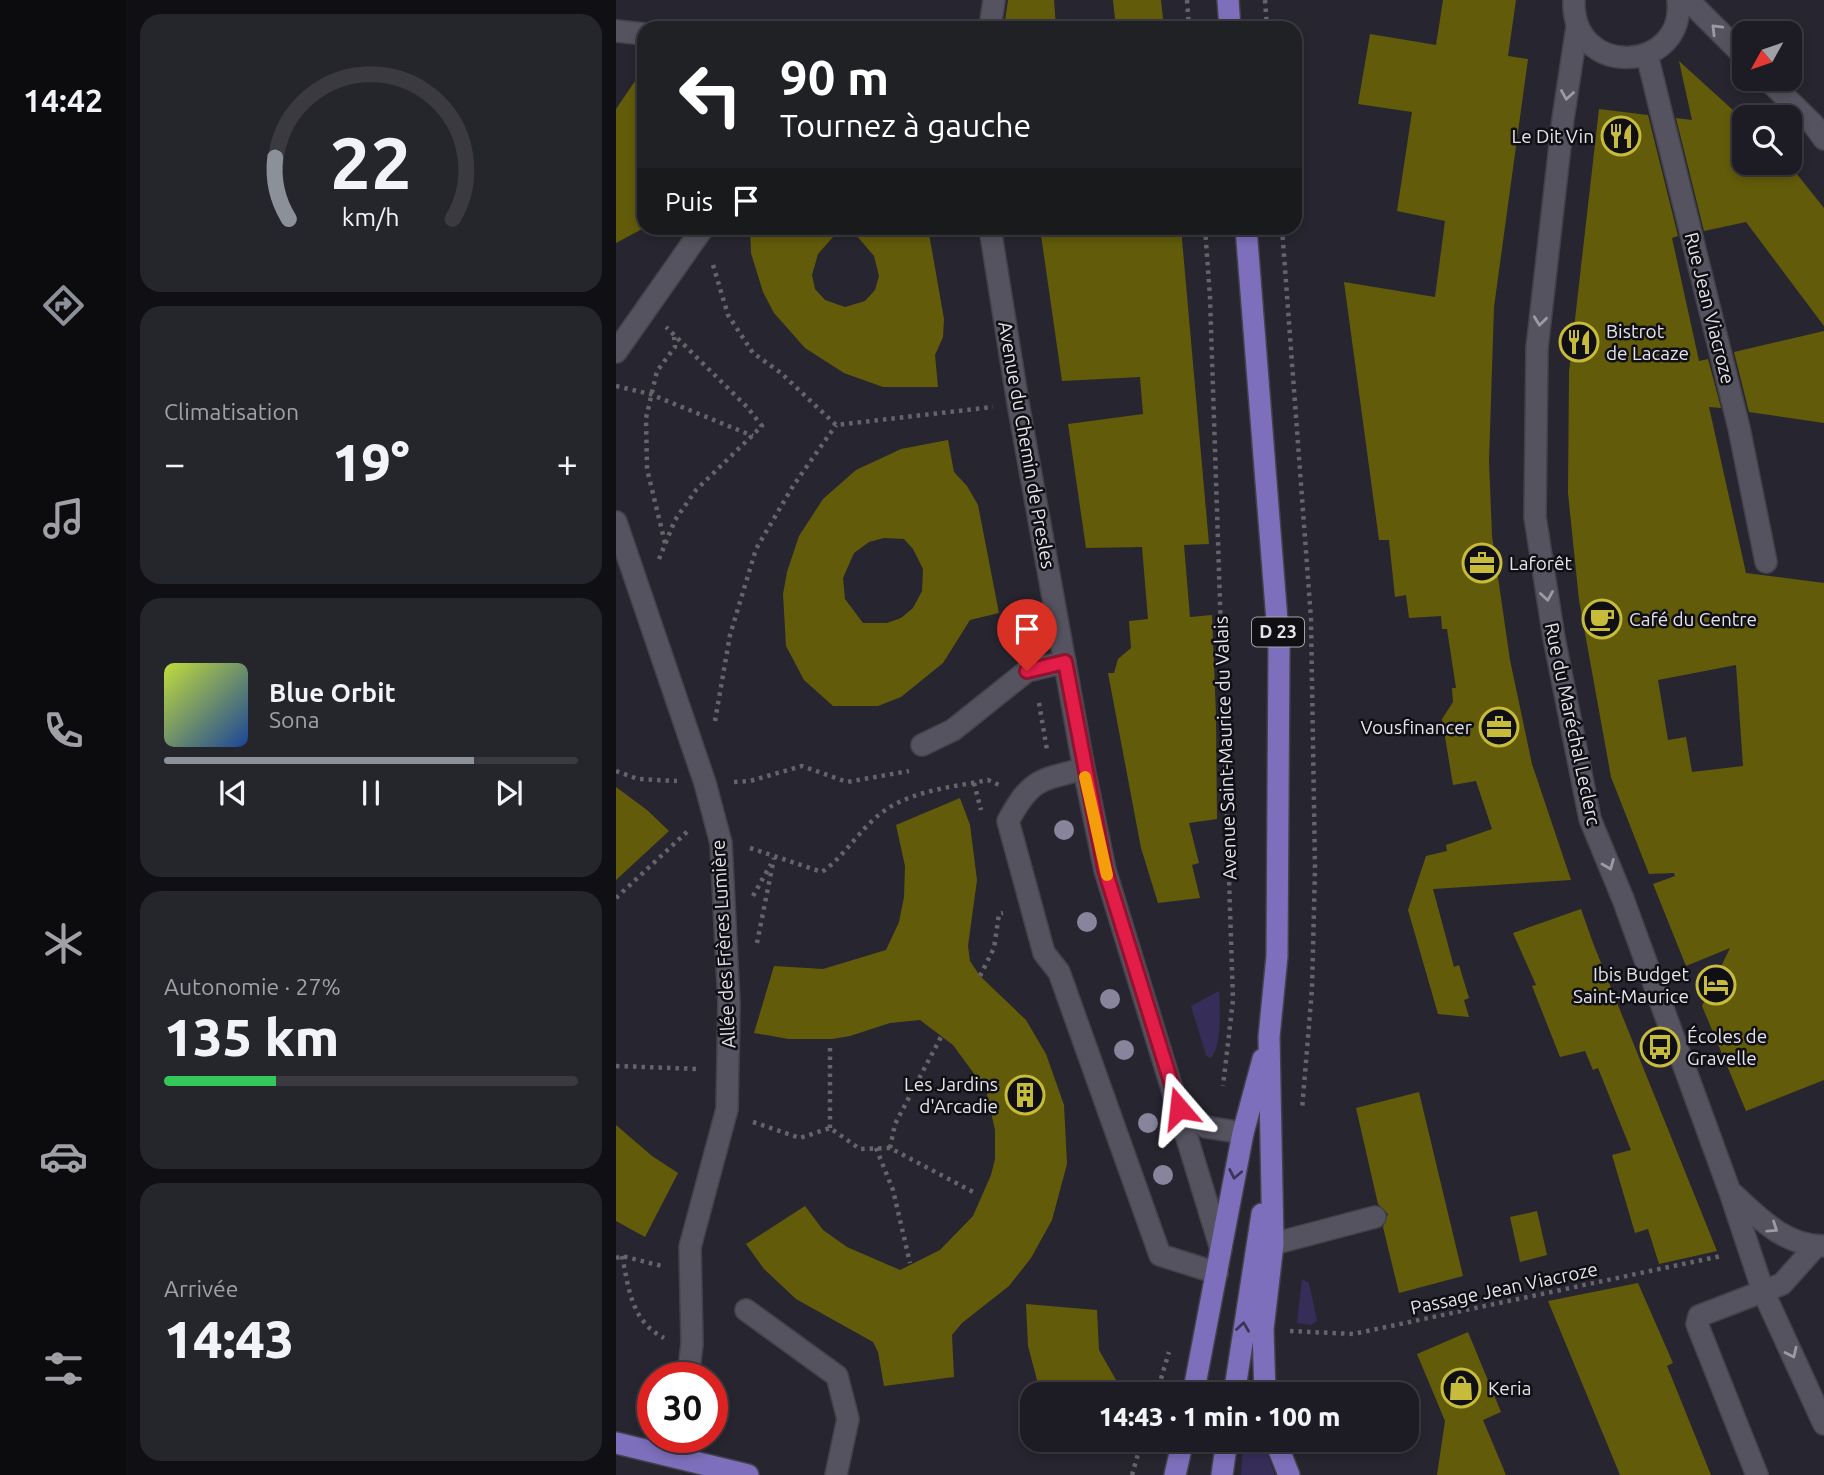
<!DOCTYPE html>
<html lang="fr">
<head>
<meta charset="utf-8">
<style>
	:root { --surface:#1d1c24; --page:#25252c; --text:#f1f3f6; --muted:#a0a1a6; --line:#3b3a41; --accent:#8c9099 }
	body { margin:0; font-family:Ubuntu,sans-serif; background:var(--page); color:var(--text); height:100vh; display:flex; flex-direction:column; font-size:26px; white-space:nowrap }
	* { box-sizing:border-box; margin:0 }
	p { font-size:23px; color:var(--muted) }
	.icon { flex:none; width:38px; height:38px; fill:none; stroke:currentColor; stroke-width:2; stroke-linecap:round; stroke-linejoin:round }
	.map { position:relative; flex:1; overflow:hidden }
	.sheet { display:flex; flex-direction:column; gap:14px; padding:14px; background:#100f14; width:490px }
	.sheet>* { flex:none }
	.top-card { position:absolute; left:21px; top:21px; width:665px; height:214px; border-radius:21px; box-shadow:0 4px 10px #0003,0 0 0 2px var(--line); background:#202124; color:#fff; overflow:hidden }
	.needle { width:46px; rotate:230deg }
	.controls { position:absolute; left:1116px; top:21px; display:grid; gap:14px }
	.controls a { display:grid; place-items:center; width:70px; height:70px; border-radius:14px; background:var(--surface); box-shadow:0 4px 10px #0003,0 0 0 2px var(--line); font-size:35px }
	.speed { position:absolute; left:21px; top:1362px; display:flex; gap:14px; font-size:35px; font-weight:700; text-align:center }
	.speed>* { display:grid; place-content:center; width:91px; height:91px; border-radius:50%; background:var(--surface); box-shadow:0 4px 10px #0003,0 0 0 2px var(--line); line-height:1 }
	.speed .limit { border:10px solid #d22; background:#fff; color:#111 }
	.pin { position:absolute; display:grid; place-items:center; width:60px; height:60px; color:#fff; margin:-72px -30px; border-radius:50% 50% 50% 0; rotate:-45deg; box-shadow:0 0 7px #0007 }
	.pin .icon { rotate:45deg }
	.me { position:absolute; width:77px; margin:-38px; rotate:343deg; stroke-linejoin:round; filter:drop-shadow(0 0 5px #0008) }
	.turn { display:flex; align-items:center; gap:24px; height:147px; padding:0 28px; font-size:32px }
	.turn .icon { width:91px; height:91px; stroke-width:2.5 }
	.turn b { display:block; font-size:49px; line-height:60px }
	.then { display:flex; align-items:center; height:66px; padding:0 28px; background:#0003; gap:14px; font-size:26px }
	.big { font-size:52px; font-weight:800; line-height:1.1 }
	.sheet .tile { flex:1; display:flex; flex-direction:column; justify-content:center; gap:10px; min-width:0; padding:0 24px; border-radius:21px; background:var(--page) }
	.sheet .dial { align-items:center; gap:0 }
	.dial svg { height:182px; overflow:visible; fill:none; stroke:var(--line); stroke-width:7; stroke-linecap:round; text-anchor:middle }
	.dial text { fill:var(--text); stroke:none }
	.song { display:flex; align-items:center; gap:21px }
	.cover { width:84px; height:84px; border-radius:10px; background:linear-gradient(135deg,hsl(70 70% 55%),hsl(220 70% 35%)) }
	.played { height:7px; border-radius:4px; background:linear-gradient(90deg,var(--accent) 75%,var(--line) 75%) }
	.keys { display:flex; justify-content:space-around; direction:ltr }
	.heat { display:flex; justify-content:space-between; align-items:center; font-size:38px; direction:ltr }
	.charge { height:10px; border-radius:5px; background:linear-gradient(90deg,#34c759 27%,var(--line) 0) }
	.trip { position:absolute; left:404px; top:1382px; width:399px; height:70px; border-radius:21px; background:var(--surface); box-shadow:0 4px 10px #0003,0 0 0 2px var(--line); font-weight:800; line-height:70px; text-align:center }
	main { display:flex; flex:1; min-height:0 }
	.tabs { display:flex; flex-direction:column; width:126px; justify-content:space-around; align-items:center; background:#0c0b0e; color:var(--muted) }
	.tabs .icon { width:49px; height:49px }
	.tabs .current { color:var(--accent) }
	.tabs b { font-size:32px; color:var(--text) }
	.map>svg:first-child { display:block }
	.green { fill:#362e59 }
	.building { fill:#625b0a; fill-rule:evenodd }
	.lines { fill:none; stroke-linecap:round; stroke-linejoin:round }
	.service-casing { stroke:#43424a; stroke-width:24 }
	.pedestrian-casing { stroke:#43424a; stroke-width:24 }
	.minor-casing { stroke:#43424a; stroke-width:24 }
	.tertiary-casing { stroke:#43424a; stroke-width:24 }
	.primary-casing { stroke:#43424a; stroke-width:24 }
	.path { stroke:#65646d; stroke-width:4.5; stroke-dasharray:3.5 5; stroke-linecap:butt }
	.service { stroke:#54535f; stroke-width:21 }
	.pedestrian { stroke:#54535f; stroke-width:21 }
	.minor { stroke:#54535f; stroke-width:21 }
	.tertiary { stroke:#54535f; stroke-width:21 }
	.primary { stroke:#7e6fbc; stroke-width:21 }
	.tree { fill:#87849c }
	.oneway { stroke:#9c9ba4 }
	.oneway2 { stroke:#3c3557 }
	.route-casing { stroke:#92132f; stroke-width:18 }
	.route { stroke:#e11d48; stroke-width:12 }
	.slow { stroke:#f59e0b; stroke-width:12 }
	.labels { text-anchor:middle; stroke-width:5; stroke-linejoin:round; paint-order:stroke }
	.shield { fill:#100f14; stroke:#a4a3aa; stroke-width:2 }
	.shield-label { font-size:18px; font-weight:bold; fill:#e4e3ea }
	.poi-label { font-size:19px; fill:#e4e3ea; stroke:#100f14; text-anchor:start }
	.street-label { font-size:19px; fill:#e4e3ea; stroke:#100f14 }
</style>
</head>
<body>
<main>
<nav class="tabs">
<b>14:42</b>
<svg class="icon current" aria-label="directions" viewBox="0 0 24 24"><path d="M12 3l9 9-9 9-9-9zM9 14v-3h6M13 9l2 2-2 2"/></svg>
<svg class="icon" aria-label="music" viewBox="0 0 24 24"><path d="M9 18V5l10-2v13"/><circle cx="6" cy="18" r="3"/><circle cx="16" cy="16" r="3"/></svg>
<svg class="icon" aria-label="phone" viewBox="0 0 24 24"><path d="M5 4h4l2 5-3 2q2 4 5 5l2-3 5 2v4C11 20 4 13 5 4z"/></svg>
<svg class="icon" aria-label="climate" viewBox="0 0 24 24"><path d="M12 3v18M4 7l16 10M4 17L20 7"/></svg>
<svg class="icon" aria-label="car" viewBox="0 0 24 24"><path d="M5 17H2v-5l4-1 3-4h7l3 4 3 1v5h-3M9 17h6M6 11h13"/><circle cx="7" cy="17" r="2"/><circle cx="17" cy="17" r="2"/></svg>
<svg class="icon" aria-label="filters" viewBox="0 0 24 24"><path d="M4 7h16M4 17h16"/><circle cx="9" cy="7" r="2"/><circle cx="15" cy="17" r="2"/></svg>
</nav>
<section class="sheet">
<div class="tile dial"><svg viewBox="0 0 100 80">
<path d="M14 69A42 42 0 1 1 86 69"/>
<path d="M14 69A42 42 0 0 1 8 42" stroke="#8c9099"/>
<text x="50" y="56" font-size="32" font-weight="700">22</text>
<text x="50" y="72" font-size="11">km/h</text>
</svg></div>
<div class="tile"><p>Climatisation</p>
<div class="heat"><a>−</a><b class="big">19°</b><a>+</a></div>
</div>
<div class="tile">
<div class="song"><i class="cover"></i><div><b>Blue Orbit</b><p>Sona</p></div></div>
<div class="played"></div>
<div class="keys"><svg class="icon" aria-label="previous" viewBox="0 0 24 24"><path d="M18 5L8 12l10 7zM5 5v14"/></svg><svg class="icon" aria-label="pause" viewBox="0 0 24 24"><path d="M8 5v14M16 5v14"/></svg><svg class="icon" aria-label="next" viewBox="0 0 24 24"><path d="M6 5l10 7-10 7zM19 5v14"/></svg></div>
</div>
<div class="tile"><p>Autonomie · 27%</p><b class="big">135 km</b><div class="charge"></div></div>
<div class="tile"><p>Arrivée</p><b class="big">14:43</b></div>
</section>
<div class="map">
<svg width="1208" height="1475" viewBox="0 0 1208 1475">
	<rect width="100%" height="100%" fill="#272630"/>
	<path class="green" d="M603 991C604 1006 606 1051 594 1058L590 1055 575 1006Z
		M686 1279 693 1283 701 1321 695 1325 681 1323Z
		M627 1440H646L659 1475H625Z"/>
	<path class="building" d="M392 0H438L440 28H388Z
		M497 0H545L548 28H500Z
		M827 0H900L892 56 912 59 878 307 873 461 876 536 894 660 916 764 955 880 817 889 838 967 843 965 853 998 848 1000 853 1017 822 1014 792 910 810 856 831 851 830 845 876 829 860 781 837 785 826 719 837 702 836 688H840L831 629H826L825 616 793 618 790 595 779 597 773 540H763L728 282 819 297 829 221 781 211 796 112 742 104 754 34 820 45Z
		M1063 61 1129 121V163H1172L1208 208V326L1130 222 1088 231 1060 118 1076 120Z
		M28 68V228L0 243V109Z
		M983 109 1032 115 1062 236 1056 238 1083 361 1092 359 1105 408 1093 407 1130 573 1208 583V1080L1130 1111 1086 1006 1114 948 1070 966 1037 884 1059 876 1058 873 1033 874 995 777 963 600 952 493 953 372ZM1120 665 1127 766 1076 772 1070 737 1052 740 1042 680Z
		M134 228H225L202 254 196 275 199 289 209 300 229 307 249 301 259 290 263 276 258 256 234 228H312L328 319 327 337 319 355 322 387H267L228 373 189 348 158 313 147 292 135 253Z
		M424 228H565L593 544 568 545 574 617 596 615 600 715 601 819 573 823 583 863 576 865 584 898 542 903 525 848 492 673H498L502 659 515 648 513 621 532 619 526 547 470 548 452 424 527 414 524 377 446 381Z
		M1208 331V423L1133 412 1118 352Z
		M332 440 338 472 351 486 362 505 383 613 354 620 327 663 285 697 262 706H217L188 680 170 646 167 594 171 572 183 536 207 499 240 470 285 449ZM268 538 288 539 297 549 307 569 306 591 297 608 285 618 271 623H247L229 599 227 578 238 553 253 542Z
		M0 787 31 810 53 831 0 880Z
		M344 798 354 825 361 880 352 946 354 961 364 976 410 1020 430 1054 448 1105 451 1164 436 1220 415 1258 393 1286 346 1323 336 1335 338 1377 268 1386 262 1352 257 1342 180 1299 148 1269 130 1244 189 1206 207 1230 231 1247 284 1270 324 1250 357 1216 375 1175 379 1159V1130L370 1090 337 1045 304 1020 274 1023 234 1036 216 1039H173L138 1033 158 966 207 969 270 950 283 922 288 897 289 866 280 825Z
		M965 909 977 943 1101 1251 1043 1264 1032 1229 1019 1233 996 1155 1015 1150 982 1068 977 1070 969 1051 944 1057 916 986 920 985 897 933Z
		M803 1092 847 1276 783 1293 767 1227 772 1214 762 1204 740 1108Z
		M0 1125 36 1156 62 1173 29 1237 0 1221Z
		M921 1211 931 1255 904 1262 894 1217Z
		M1022 1283 1057 1363 1051 1366 1095 1475H1004L932 1301Z
		M410 1304 481 1310 483 1350 500 1380 476 1395H425L412 1346Z
		M852 1332 885 1412 867 1420 890 1475H821L829 1421 801 1354Z"/>
	<g class="lines">
		<defs>
			<path id="service" d="M306 745 337 730 411 671 449 662
				M468 769C423 780 415 779 392 821L428 953 443 972 544 1255 601 1273
				M657 1244 759 1217
				M130 1310 221 1376 232 1419 220 1475"/>
			<path id="pedestrian" d="M0 352 87 228
				M0 522 89 783 105 843 113 1004 111 1109 74 1247 76 1344 72 1377
				M47 1454 53 1437"/>
			<path id="minor" d="M374 28 378 0
				M0 31 28 34
				M1031 55 1123 428 1150 562
				M374 228 402 403 468 769 489 870 605 1249
				M563 1108 590 1127 627 1133
				M1141 1475 1081 1324 1083 1316 1166 1284 1200 1246"/>
			<path id="tertiary" d="M958 0C955 79 1070 74 1062 0
				M1072 0 1129 57
				M961 27 947 119 921 348 919 517 938 638 974 819 1007 899 1114 1192 1147 1291 1208 1424
				M1151 79 1197 124 1208 139
				M1116 1193C1143 1218 1169 1246 1208 1246"/>
			<path id="primary" d="M612 0 614 28
				M630 228 663 646 661 956 653 1037 657 1244 647 1329 649 1395
				M577 1395 627 1133 647 1059
				M618 1395 646 1214
				M659 1440 673 1475
				M0 1443 132 1475
				M559 1475 567 1440
				M606 1475 611 1440"/>
		</defs>
		<use href="#service" class="service-casing"/>
		<use href="#pedestrian" class="pedestrian-casing"/>
		<use href="#minor" class="minor-casing"/>
		<use href="#tertiary" class="tertiary-casing"/>
		<use href="#primary" class="primary-casing"/>
		<path class="path" d="M571 0 573 28
			M649 0 651 28
			M589 228 594 297 617 1000 607 1086
			M666 228 695 619 699 868 696 989 686 1110
			M97 265 112 315 137 353 165 373 220 425 377 407
			M0 386 34 394 137 436
			M49 543 31 469 30 418 41 371 59 347 58 337
			M43 559 59 520 80 490 146 426 131 407 50 327
			M423 703 431 750
			M99 721 114 635 140 549 177 486 220 425
			M0 771 22 779 61 781
			M118 782 134 781 186 766 231 782 293 771
			M358 783 365 810
			M134 848 206 872C226 858 238 838 256 821 286 791 332 788 372 780L383 785
			M137 896 155 864
			M0 898 73 830
			M141 943 158 858
			M364 976 378 948 383 914 387 913
			M0 1066 83 1069
			M137 1122 184 1138 214 1128 244 1149 274 1148 361 1194
			M214 1128V1045
			M260 1148 277 1190 294 1263
			M274 1148 279 1124 326 1035
			M6 1256C13 1289 15 1321 48 1338
			M0 1258 6 1256 46 1266
			M674 1331 737 1334 1105 1256
			M540 1395 553 1352
			M516 1475 526 1440"/>
		<use href="#service" class="service"/>
		<use href="#pedestrian" class="pedestrian"/>
		<use href="#minor" class="minor"/>
		<use href="#tertiary" class="tertiary"/>
		<use href="#primary" class="primary"/>
	</g>
	<g class="tree">
		<circle cx="448" cy="830" r="10"/>
		<circle cx="471" cy="922" r="10"/>
		<circle cx="494" cy="999" r="10"/>
		<circle cx="508" cy="1050" r="10"/>
		<circle cx="532" cy="1123" r="10"/>
		<circle cx="547" cy="1175" r="10"/>
	</g>
	<defs><path id="oneway-chevron" d="M-2-3.5L2.5 0L-2 3.5" fill="none" stroke-width="1.6" stroke-linecap="round" stroke-linejoin="round" transform="scale(1.75)"/></defs>
	<g class="oneway">
		<use href="#oneway-chevron" transform="translate(1100 29) rotate(-135)"/>
		<use href="#oneway-chevron" transform="translate(951 95) rotate(99)"/>
		<use href="#oneway-chevron" transform="translate(924 321) rotate(97)"/>
		<use href="#oneway-chevron" transform="translate(931 596) rotate(81)"/>
		<use href="#oneway-chevron" transform="translate(993 865) rotate(68)"/>
		<use href="#oneway-chevron" transform="translate(1157 1228) rotate(34)"/>
		<use href="#oneway-chevron" transform="translate(1176 1353) rotate(65)"/>
	</g>
	<g class="oneway2">
		<use href="#oneway-chevron" transform="translate(619 1174) rotate(101)"/>
		<use href="#oneway-chevron" transform="translate(627 1327) rotate(-82)"/>
	</g>
	<g class="lines">
		<defs>
			<path id="route" d="M411 671 449 662 489 870 563 1108"/>
		</defs>
		<use href="#route" class="route-casing"/>
		<use href="#route" class="route"/>
		<path class="slow" d="M469 777 491 875"/>
	</g>
	<defs>
		<symbol id="restaurant-ring" viewBox="-11 -11 22 22"><circle r="9.5" fill="#100f14" stroke="#c7bb3b" stroke-width="1.5"/><path d="M-5-6h1v4h1v-4h1v4h1v-4h1v5L-1.5 .5V6h-2V.5L-5-1ZM5-6V6H3V1.5H1.5Q1.5-4 5-6Z" fill="#c7bb3b"/></symbol>
		<symbol id="office-ring" viewBox="-11 -11 22 22"><circle r="9.5" fill="#100f14" stroke="#c7bb3b" stroke-width="1.5"/><path d="M-6-3h4V-5.5h4V-3h4V5H-6ZM-1-4.5V-3h2v-1.5ZM-6 0V1H6V0Z" fill="#c7bb3b"/></symbol>
		<symbol id="cafe-ring" viewBox="-11 -11 22 22"><circle r="9.5" fill="#100f14" stroke="#c7bb3b" stroke-width="1.5"/><path d="M-5.5-4.5H6V0H3Q3 3.5 0 3.5H-2.5Q-5.5 3.5-5.5 0ZM3-3.2v2h1.7v-2ZM-6 4.5H4V6H-6Z" fill="#c7bb3b"/></symbol>
		<symbol id="hotel-ring" viewBox="-11 -11 22 22"><circle r="9.5" fill="#100f14" stroke="#c7bb3b" stroke-width="1.5"/><path d="M-6-4.5h1.5V1H6V5H4.5V3h-9V5H-6ZM-4 0a1.8 1.8 0 1 1 3.6 0ZM.5 0V-2.5h3Q6-2.5 6 0Z" fill="#c7bb3b"/></symbol>
		<symbol id="bus-ring" viewBox="-11 -11 22 22"><circle r="9.5" fill="#100f14" stroke="#c7bb3b" stroke-width="1.5"/><path d="M-5-6H5V4H4V6H2V4H-2V6H-4V4H-5ZM-3.5-4V0h7V-4ZM-3.5 1.2v1.5H-2V1.2ZM2 1.2v1.5H3.5V1.2Z" fill="#c7bb3b"/></symbol>
		<symbol id="building-ring" viewBox="-11 -11 22 22"><circle r="9.5" fill="#100f14" stroke="#c7bb3b" stroke-width="1.5"/><path d="M-4-6H4V6H1V3H-1V6H-4ZM-2.5-4.3h1.7v1.8h-1.7ZM.8-4.3h1.7v1.8H.8ZM-2.5-1h1.7V.8h-1.7ZM.8-1h1.7V.8H.8Z" fill="#c7bb3b"/></symbol>
		<symbol id="shop-ring" viewBox="-11 -11 22 22"><circle r="9.5" fill="#100f14" stroke="#c7bb3b" stroke-width="1.5"/><path d="M-5-2.5h2.3a2.7 3.5 0 0 1 5.4 0H5L5.5 6h-11ZM-1.5-2.5h3a1.5 2.3 0 0 0-3 0Z" fill="#c7bb3b"/></symbol>
	</defs>
	<g fill-rule="evenodd">
		<use href="#restaurant-ring" x="983" y="114" width="44" height="44"/>
		<use href="#restaurant-ring" x="941" y="320" width="44" height="44"/>
		<use href="#office-ring" x="844" y="541" width="44" height="44"/>
		<use href="#cafe-ring" x="964" y="597" width="44" height="44"/>
		<use href="#office-ring" x="861" y="705" width="44" height="44"/>
		<use href="#hotel-ring" x="1078" y="963" width="44" height="44"/>
		<use href="#bus-ring" x="1022" y="1025" width="44" height="44"/>
		<use href="#building-ring" x="387" y="1073" width="44" height="44"/>
		<use href="#shop-ring" x="823" y="1366" width="44" height="44"/>
	</g>
	<g class="labels">
		<rect class="shield" x="636" y="617.5" width="52" height="29" rx="5"/>
		<g class="shield-label">
			<text x="662" y="638">D 23</text>
		</g>
		<g class="poi-label">
			<text x="978" y="143" text-anchor="end">Le Dit Vin</text>
			<text x="990" y="338">Bistrot<tspan x="990" dy="22">de Lacaze</tspan></text>
			<text x="893" y="570">Laforêt</text>
			<text x="1013" y="626">Café du Centre</text>
			<text x="856" y="734" text-anchor="end">Vousfinancer</text>
			<text x="1073" y="981" text-anchor="end">Ibis Budget<tspan x="1073" dy="22">Saint-Maurice</tspan></text>
			<text x="1071" y="1043">Écoles de<tspan x="1071" dy="22">Gravelle</tspan></text>
			<text x="382" y="1091" text-anchor="end">Les Jardins<tspan x="382" dy="22">d'Arcadie</tspan></text>
			<text x="872" y="1395">Keria</text>
		</g>
		<g class="street-label">
			<text transform="translate(1094 308) rotate(76)" y="7">Rue Jean Viacroze</text>
			<text transform="translate(411 445) rotate(80)" y="7">Avenue du Chemin de Presles</text>
			<text transform="translate(957 724) rotate(78)" y="7">Rue du Maréchal Leclerc</text>
			<text transform="translate(609 748) rotate(-92)" y="7">Avenue Saint-Maurice du Valais</text>
			<text transform="translate(107 944) rotate(-93)" y="7">Allée des Frères Lumière</text>
			<text transform="translate(888 1288) rotate(-12)" y="7">Passage Jean Viacroze</text>
		</g>
	</g>
</svg>
<div class="controls">
<a><svg class="needle" viewBox="-14 -14 28 28"><path d="M0-13l5 13h-10z" fill="#e53935"/><path d="M0 13l5-13h-10z" fill="#a0a1a6"/></svg></a>
<a><svg class="icon" aria-label="search" viewBox="0 0 24 24"><circle cx="10" cy="10" r="6"/><path d="M15 15l6 6"/></svg></a>
</div>
<div class="speed"><div class="limit">30</div></div>
<div class="pin" style="left:411px;top:671px;background:#d93025"><svg class="icon" aria-label="arrive" viewBox="0 0 24 24"><path d="M6 21V4h12l-3 4 3 4H6"/></svg></div>
<svg class="me" style="left:563px;top:1108px" viewBox="-20 -20 40 40"><path d="M0-17L14 15 0 8-14 15z" fill="#e11d48" stroke="#fff" stroke-width="4"/></svg>
<div class="trip">14:43 · 1 min · 100 m</div>
<div class="top-card">
<div class="turn"><svg class="icon" aria-label="left" viewBox="0 0 24 24"><path d="M17 20v-9H6M10 6l-5 5 5 5"/></svg><div><b>90 m</b>Tournez à gauche</div></div>
<div class="then">Puis<svg class="icon" aria-label="arrive" viewBox="0 0 24 24"><path d="M6 21V4h12l-3 4 3 4H6"/></svg></div>
</div>
</div>
</main>
</body>
</html>
